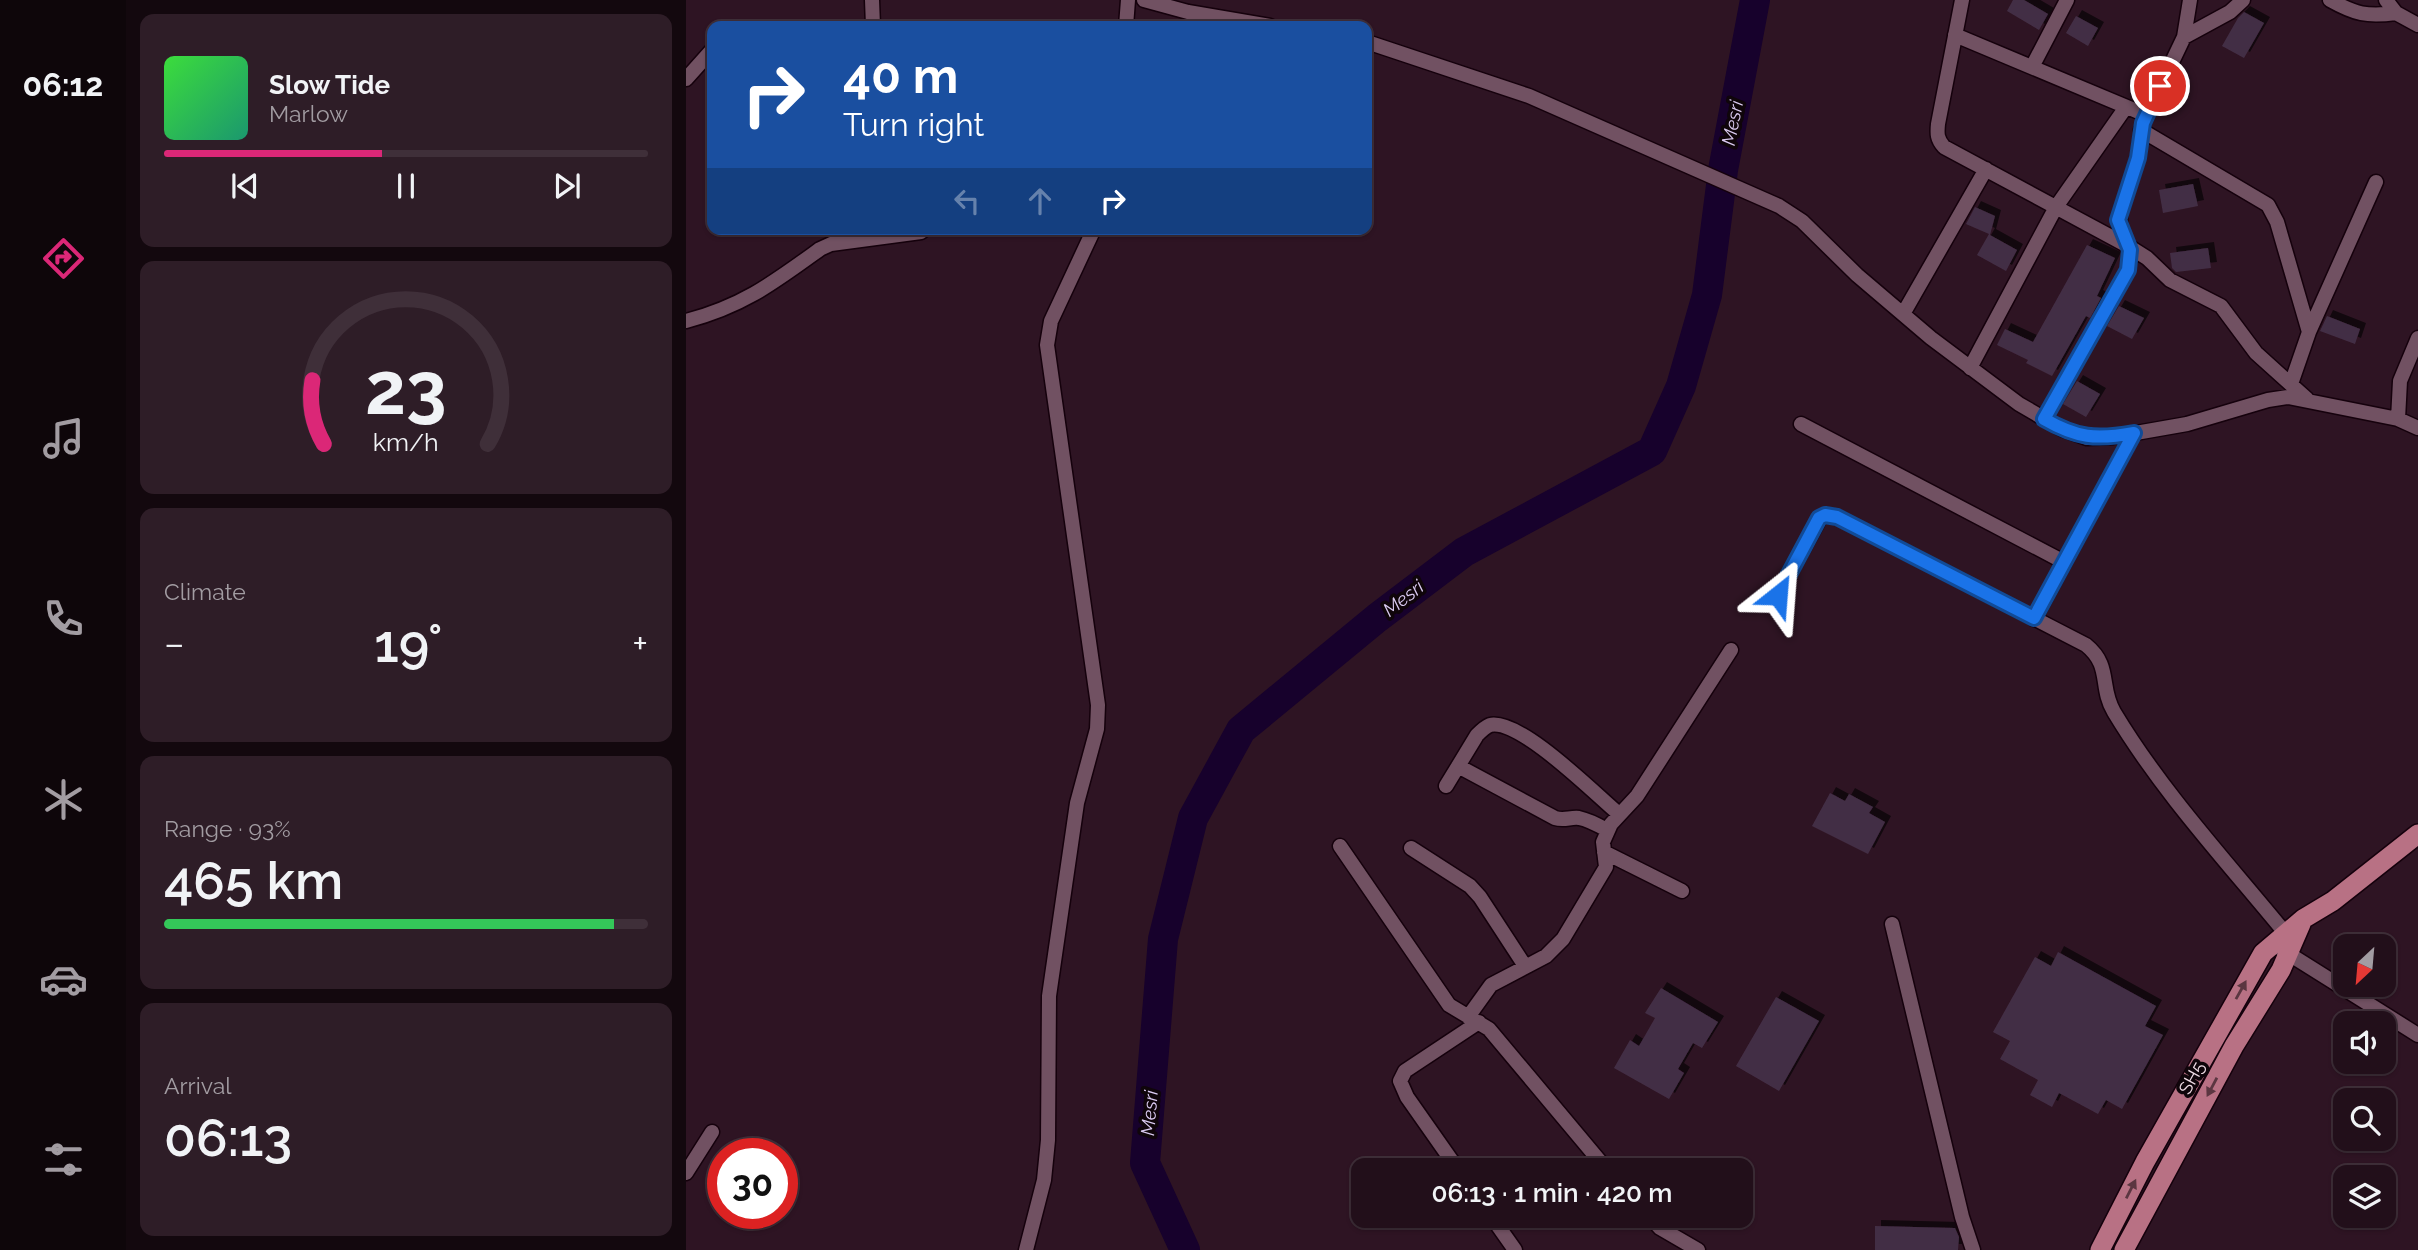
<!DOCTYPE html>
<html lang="en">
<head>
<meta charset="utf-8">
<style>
	:root { --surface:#220f1a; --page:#2e1d27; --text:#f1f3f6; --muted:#a29ca2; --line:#3f2f39; --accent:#db2777 }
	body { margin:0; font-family:Raleway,sans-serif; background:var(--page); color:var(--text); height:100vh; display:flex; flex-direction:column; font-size:26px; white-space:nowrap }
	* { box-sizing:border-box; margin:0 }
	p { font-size:23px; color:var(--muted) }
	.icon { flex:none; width:38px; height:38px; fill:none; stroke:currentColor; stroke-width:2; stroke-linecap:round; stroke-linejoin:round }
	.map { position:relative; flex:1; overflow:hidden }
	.sheet { display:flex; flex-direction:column; gap:14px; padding:14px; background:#13080e; width:560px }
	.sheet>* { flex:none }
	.banner { position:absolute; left:21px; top:21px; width:665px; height:214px; border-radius:14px; box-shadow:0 2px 5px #0004,0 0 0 2px var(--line); background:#1a4fa0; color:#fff; overflow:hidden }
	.needle { width:46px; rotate:206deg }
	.controls { position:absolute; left:1647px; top:934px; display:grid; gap:14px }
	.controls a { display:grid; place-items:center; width:63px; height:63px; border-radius:14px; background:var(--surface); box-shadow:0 2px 5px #0004,0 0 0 2px var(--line); font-size:35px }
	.speed { position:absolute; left:21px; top:1138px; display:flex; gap:14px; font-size:35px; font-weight:700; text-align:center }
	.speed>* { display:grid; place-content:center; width:91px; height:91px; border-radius:50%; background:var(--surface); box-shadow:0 2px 5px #0004,0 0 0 2px var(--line); line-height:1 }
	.speed .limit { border:10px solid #d22; background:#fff; color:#111 }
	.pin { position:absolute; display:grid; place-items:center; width:60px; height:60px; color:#fff; margin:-30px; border:4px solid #fff; border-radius:50%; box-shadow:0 2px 7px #0007 }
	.me { position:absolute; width:77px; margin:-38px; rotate:28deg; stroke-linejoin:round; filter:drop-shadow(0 0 5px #0008) }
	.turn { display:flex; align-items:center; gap:24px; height:147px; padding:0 21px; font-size:32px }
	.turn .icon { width:91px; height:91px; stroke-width:2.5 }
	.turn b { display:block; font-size:49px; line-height:60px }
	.lanes { display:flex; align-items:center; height:66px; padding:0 21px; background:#0003; justify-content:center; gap:35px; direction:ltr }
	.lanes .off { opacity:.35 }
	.big { font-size:52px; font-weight:600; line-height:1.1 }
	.sheet .tile { flex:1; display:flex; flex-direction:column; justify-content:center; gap:10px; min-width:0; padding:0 24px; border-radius:14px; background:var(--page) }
	.sheet .dial { align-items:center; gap:0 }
	.dial svg { height:182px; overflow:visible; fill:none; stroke:var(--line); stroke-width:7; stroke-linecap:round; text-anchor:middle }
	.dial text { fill:var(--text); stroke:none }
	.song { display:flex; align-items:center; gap:21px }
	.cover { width:84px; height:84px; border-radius:10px; background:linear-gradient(135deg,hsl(120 70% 55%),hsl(160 70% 35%)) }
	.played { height:7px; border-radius:4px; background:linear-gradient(90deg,var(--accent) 45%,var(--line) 45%) }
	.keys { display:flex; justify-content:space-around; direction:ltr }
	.heat { display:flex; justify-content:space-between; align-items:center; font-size:38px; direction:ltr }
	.charge { height:10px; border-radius:5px; background:linear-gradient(90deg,#34c759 93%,var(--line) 0) }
	.trip { position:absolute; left:665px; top:1158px; width:402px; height:70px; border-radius:14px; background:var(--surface); box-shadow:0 2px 5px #0004,0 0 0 2px var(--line); font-weight:600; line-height:70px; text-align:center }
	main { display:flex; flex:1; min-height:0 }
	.tab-bar { display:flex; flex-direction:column; width:126px; justify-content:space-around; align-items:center; background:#0e060a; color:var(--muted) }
	.tab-bar .icon { width:49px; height:49px }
	.tab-bar .active { color:var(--accent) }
	.tab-bar b { font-size:32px; color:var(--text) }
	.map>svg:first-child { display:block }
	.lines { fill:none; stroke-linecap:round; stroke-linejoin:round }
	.river { stroke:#17012c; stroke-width:30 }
	.building { fill:#432e45; filter:url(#shadow) }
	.minor-casing { stroke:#15010c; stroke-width:17 }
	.primary-casing { stroke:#15010c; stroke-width:22 }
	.minor { stroke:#715162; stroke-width:14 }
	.primary { stroke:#b87184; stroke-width:19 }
	.oneway { fill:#5b3641 }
	.route-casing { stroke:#114b97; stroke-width:18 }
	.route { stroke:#1a73e8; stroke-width:12 }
	.labels { text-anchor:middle; stroke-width:7; stroke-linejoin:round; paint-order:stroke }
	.street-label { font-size:18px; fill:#f0dde6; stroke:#0f050a }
	.water-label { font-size:19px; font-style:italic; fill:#dbcbf2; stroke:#0f050a }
</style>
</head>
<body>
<main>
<nav class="tab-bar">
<b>06:12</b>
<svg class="icon active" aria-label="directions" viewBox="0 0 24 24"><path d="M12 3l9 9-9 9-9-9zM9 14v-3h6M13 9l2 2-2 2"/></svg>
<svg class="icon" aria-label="music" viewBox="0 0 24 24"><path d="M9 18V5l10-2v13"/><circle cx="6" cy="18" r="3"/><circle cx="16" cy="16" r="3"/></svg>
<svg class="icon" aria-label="phone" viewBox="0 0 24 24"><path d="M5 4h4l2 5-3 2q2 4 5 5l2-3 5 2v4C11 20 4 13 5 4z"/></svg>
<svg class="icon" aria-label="climate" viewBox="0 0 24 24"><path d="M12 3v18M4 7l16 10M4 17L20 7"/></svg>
<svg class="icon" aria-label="car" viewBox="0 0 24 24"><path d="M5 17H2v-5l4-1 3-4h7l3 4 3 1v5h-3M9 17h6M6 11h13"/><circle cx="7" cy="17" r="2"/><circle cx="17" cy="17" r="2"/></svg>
<svg class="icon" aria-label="filters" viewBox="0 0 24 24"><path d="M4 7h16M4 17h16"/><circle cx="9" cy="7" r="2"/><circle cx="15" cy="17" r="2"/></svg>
</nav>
<section class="sheet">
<div class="tile">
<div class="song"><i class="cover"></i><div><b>Slow Tide</b><p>Marlow</p></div></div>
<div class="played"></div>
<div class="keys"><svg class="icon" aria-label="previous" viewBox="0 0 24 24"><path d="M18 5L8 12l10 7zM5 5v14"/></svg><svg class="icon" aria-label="pause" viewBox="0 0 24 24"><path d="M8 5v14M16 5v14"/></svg><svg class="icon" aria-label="next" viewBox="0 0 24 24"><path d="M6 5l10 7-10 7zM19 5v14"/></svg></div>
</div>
<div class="tile dial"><svg viewBox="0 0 100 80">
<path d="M14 69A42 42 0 1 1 86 69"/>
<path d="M14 69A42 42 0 0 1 9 41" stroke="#db2777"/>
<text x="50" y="56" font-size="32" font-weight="700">23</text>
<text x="50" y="72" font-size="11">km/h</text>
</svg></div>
<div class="tile"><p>Climate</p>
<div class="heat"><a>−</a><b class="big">19°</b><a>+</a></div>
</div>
<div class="tile"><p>Range · 93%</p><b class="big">465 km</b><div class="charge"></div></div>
<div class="tile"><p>Arrival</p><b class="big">06:13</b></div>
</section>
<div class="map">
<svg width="1732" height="1250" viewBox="0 0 1732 1250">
	<defs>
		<filter id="shadow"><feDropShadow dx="6" dy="-6" stdDeviation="0" flood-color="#0009"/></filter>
	</defs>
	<rect width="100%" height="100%" fill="#2e1423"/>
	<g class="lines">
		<path class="river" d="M499 1250 459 1163 477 939 507 818 555 730 691 618 778 552 966 451 995 386 1021 295 1037 170 1069 0"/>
	</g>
	<path class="building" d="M1327 0H1338L1362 14 1353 30 1321 11Z
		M1558 12 1578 23 1558 58 1536 46 1552 18Z
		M1390 16 1412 28 1402 46 1380 33Z
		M1507 184 1512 206 1477 213 1473 190Z
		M1289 207 1309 216 1304 235 1331 250 1320 271 1291 255 1303 234 1280 224Z
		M1401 245 1429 258 1411 296 1415 298 1404 318 1400 316 1366 376 1340 363 1342 360 1311 345 1319 329 1347 342Z
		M1522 248 1525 268 1490 272 1486 268 1484 253Z
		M1433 306 1458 318 1446 339 1421 326Z
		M1641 316 1674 329 1669 344 1634 331Z
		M1391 381 1414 394 1400 417 1377 404Z
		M1144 793 1159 801 1163 794 1187 807 1183 813 1199 822 1182 854 1126 826Z
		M1372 952 1470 1006 1459 1026 1477 1035 1436 1109 1420 1100 1412 1114 1373 1093 1366 1107 1344 1095 1352 1080 1314 1059 1324 1041 1307 1032 1349 957 1365 966Z
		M975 988 1032 1022 1016 1048 1007 1043 992 1069 998 1073 983 1099 928 1068 944 1040 953 1046 969 1018 959 1013Z
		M1090 997 1133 1021 1093 1091 1050 1066Z
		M1189 1226 1269 1228 1273 1237 1272 1250H1189Z"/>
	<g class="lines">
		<defs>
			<path id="minor" d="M186 0 187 26
				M458 0 502 12 584 26
				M1276 0 1252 124C1251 134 1251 139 1258 147L1442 246 1461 258 1484 280 1535 306 1570 353 1621 399
				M1644 0C1669 14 1681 17 1710 13
				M1700 0 1710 13 1732 25
				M440 26 442 0
				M1269 35 1460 115
				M1498 37 1544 12 1557 0
				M681 42 843 96 1093 206 1116 221 1171 275 1245 338 1333 404 1376 429 1401 438 1427 437 1501 424 1582 400 1602 397 1712 419 1732 428
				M1346 67 1381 0
				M0 79 26 50
				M1455 130 1582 205 1591 222 1623 332
				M1217 314 1300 169
				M0 321C57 306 87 283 134 249L145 244 235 232 239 229
				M1284 368 1370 207 1440 107
				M1605 384 1623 332 1690 182
				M1358 419 1442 270 1444 251 1434 228V214L1452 158 1457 123 1498 37 1504 0
				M1712 419 1714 381 1732 338
				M1115 424 1378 562
				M1092 595 1134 518 1139 515 1151 517 1400 645C1426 666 1413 687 1428 712 1476 792 1541 862 1600 934
				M1348 619 1448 433
				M772 766 869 818C878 821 884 817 893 818 903 820 912 825 921 830
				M760 786 791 735C795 731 799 727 804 725 834 718 910 795 933 814
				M654 846 763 1005 803 1029 922 1171
				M725 848 784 886 794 897 839 966
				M918 852 996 891
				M1206 924 1276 1217 1287 1250
				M1595 949 1732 1035
				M782 1017 805 985 860 956 877 939 920 867 917 842 925 824 951 796 1045 650
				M773 1171 721 1097 714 1081 719 1071 793 1022
				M0 1173 26 1132
				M805 1216 829 1250
				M963 1216 974 1228 1012 1250
				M340 1250 358 1180 362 1140 363 996 391 803 411 729 412 705 361 345 365 321 408 229"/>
			<path id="primary" d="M1414 1250 1459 1162 1577 953 1617 919 1647 901 1732 834
				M1438 1250 1548 1046 1595 970 1615 924"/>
		</defs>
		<use href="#minor" class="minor-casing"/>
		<use href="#primary" class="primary-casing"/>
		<use href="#minor" class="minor"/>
		<use href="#primary" class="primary"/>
	</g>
	<defs><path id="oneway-solid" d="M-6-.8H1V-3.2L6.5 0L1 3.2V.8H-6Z" transform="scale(1.75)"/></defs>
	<g class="oneway">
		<use href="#oneway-solid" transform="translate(1555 990) rotate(-61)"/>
		<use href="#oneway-solid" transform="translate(1526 1087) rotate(118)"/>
		<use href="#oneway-solid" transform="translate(1445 1189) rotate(-63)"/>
	</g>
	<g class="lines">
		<defs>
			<path id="route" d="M1092 595 1133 518 1139 515 1151 517 1348 618 1448 433C1410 440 1391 438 1358 419L1442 270 1444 250 1432 220 1452 158 1457 123 1474 86"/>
		</defs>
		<use href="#route" class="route-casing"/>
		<use href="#route" class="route"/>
	</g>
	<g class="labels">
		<g class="street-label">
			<text transform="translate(1506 1078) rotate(-61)" y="6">SH5</text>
		</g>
		<g class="water-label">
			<text transform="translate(1046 123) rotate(-79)" y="7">Mesri</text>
			<text transform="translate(717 598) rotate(-38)" y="7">Mesri</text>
			<text transform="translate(463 1113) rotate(-85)" y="7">Mesri</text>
		</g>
	</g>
</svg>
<div class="controls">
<a><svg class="needle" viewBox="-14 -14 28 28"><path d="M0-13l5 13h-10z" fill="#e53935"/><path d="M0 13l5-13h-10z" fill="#a29ca2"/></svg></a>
<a><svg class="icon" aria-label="sound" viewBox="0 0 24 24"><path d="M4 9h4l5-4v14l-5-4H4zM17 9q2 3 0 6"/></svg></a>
<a><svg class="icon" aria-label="search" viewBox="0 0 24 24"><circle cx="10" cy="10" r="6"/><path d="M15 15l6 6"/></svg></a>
<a><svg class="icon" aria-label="layers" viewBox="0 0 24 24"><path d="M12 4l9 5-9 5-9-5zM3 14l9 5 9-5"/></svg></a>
</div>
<div class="speed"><div class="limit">30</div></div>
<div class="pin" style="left:1474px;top:86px;background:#d93025"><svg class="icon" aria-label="arrive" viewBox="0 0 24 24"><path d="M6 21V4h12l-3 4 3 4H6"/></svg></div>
<svg class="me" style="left:1092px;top:595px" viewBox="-20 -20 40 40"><path d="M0-17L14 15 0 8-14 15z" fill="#1a73e8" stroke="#fff" stroke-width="4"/></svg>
<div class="trip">06:13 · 1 min · 420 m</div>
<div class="banner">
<div class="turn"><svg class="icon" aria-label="right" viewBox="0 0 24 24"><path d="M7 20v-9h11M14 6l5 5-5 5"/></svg><div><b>40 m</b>Turn right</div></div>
<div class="lanes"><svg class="icon off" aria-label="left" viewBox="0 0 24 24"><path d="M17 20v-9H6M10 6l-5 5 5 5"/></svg><svg class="icon off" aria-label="ahead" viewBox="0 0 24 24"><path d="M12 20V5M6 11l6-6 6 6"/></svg><svg class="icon" aria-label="right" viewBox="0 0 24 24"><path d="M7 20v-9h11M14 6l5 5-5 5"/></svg></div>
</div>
</div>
</main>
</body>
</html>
